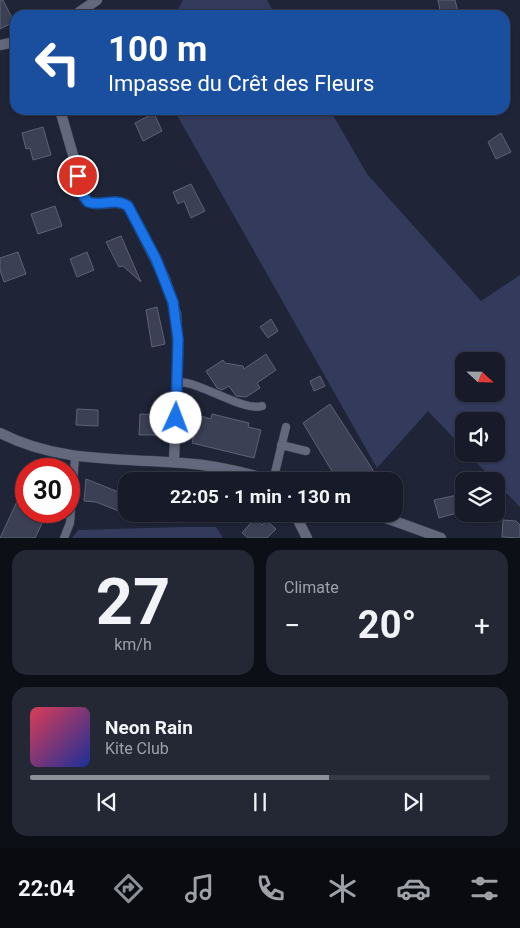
<!DOCTYPE html>
<html lang="en">
<head>
<meta charset="utf-8">
<style>
	:root { --surface:#171b29; --page:#242835; --text:#f1f3f6; --muted:#9ea1a8; --line:#363946; --accent:#8c9099 }
	body { margin:0; font-family:Roboto,sans-serif; background:var(--page); color:var(--text); height:100vh; display:flex; flex-direction:column; font-size:19px; white-space:nowrap }
	* { box-sizing:border-box; margin:0 }
	p { font-size:16px; color:var(--muted) }
	.icon { flex:none; width:28px; height:28px; fill:none; stroke:currentColor; stroke-width:2; stroke-linecap:round; stroke-linejoin:round }
	.map { position:relative; height:538px; overflow:hidden }
	.drawer { display:flex; flex-direction:column; gap:12px; padding:12px; background:#0d0f17; flex:1 }
	.drawer>* { flex:none }
	.hud { position:absolute; left:10px; top:10px; width:500px; height:105px; border-radius:15px; box-shadow:0 1px 4px #0004,0 0 0 1px var(--line); background:#1a4fa0; color:#fff; overflow:hidden }
	.needle { width:32px; rotate:112deg }
	.tools { position:absolute; left:455px; top:352px; display:grid; gap:10px }
	.tools a { display:grid; place-items:center; width:50px; height:50px; border-radius:10px; background:var(--surface); box-shadow:0 1px 4px #0004,0 0 0 1px var(--line); font-size:25px }
	.speed { position:absolute; left:15px; top:458px; display:flex; gap:10px; font-size:25px; font-weight:700; text-align:center }
	.speed>* { display:grid; place-content:center; width:65px; height:65px; border-radius:50%; background:var(--surface); box-shadow:0 1px 4px #0004,0 0 0 1px var(--line); line-height:1 }
	.speed .limit { border:8px solid #d22; background:#fff; color:#111 }
	.pin { position:absolute; display:grid; place-items:center; width:42px; height:42px; color:#fff; margin:-21px; border:2px solid #fff; border-radius:50%; box-shadow:0 1px 5px #0007 }
	.me { position:absolute; width:55px; margin:-28px; rotate:2deg; stroke-linejoin:round; filter:drop-shadow(0 0 4px #0008) }
	.turn { display:flex; align-items:center; gap:18px; height:105px; padding:0 15px; font-size:22px }
	.turn .icon { width:65px; height:65px; stroke-width:2.5 }
	.turn b { display:block; font-size:35px; line-height:42px }
	.big { font-size:38px; font-weight:700; line-height:1.1 }
	.drawer .widget { flex:1; display:flex; flex-direction:column; justify-content:center; gap:8px; min-width:0; padding:0 18px; border-radius:15px; background:var(--page) }
	.drawer .dial { align-items:center; gap:0 }
	.dial b { font-size:65px; line-height:1 }
	.song { display:flex; align-items:center; gap:15px }
	.cover { width:60px; height:60px; border-radius:8px; background:linear-gradient(135deg,hsl(350 70% 55%),hsl(230 70% 35%)) }
	.played { height:5px; border-radius:2px; background:linear-gradient(90deg,var(--accent) 65%,var(--line) 65%) }
	.keys { display:flex; justify-content:space-around; direction:ltr }
	.heat { display:flex; justify-content:space-between; align-items:center; font-size:28px; direction:ltr }
	.drawer .tiles { flex:1; display:grid; gap:12px; grid-template-columns:1fr 1fr }
	.widget:last-child { grid-column:span 2 }
	.trip { position:absolute; left:118px; top:472px; width:285px; height:50px; border-radius:15px; background:var(--surface); box-shadow:0 1px 4px #0004,0 0 0 1px var(--line); font-weight:700; line-height:50px; text-align:center }
	.tab-bar { display:flex; height:80px; justify-content:space-around; align-items:center; background:#090b10; color:var(--muted) }
	.tab-bar .icon { width:35px; height:35px }
	.tab-bar .current { color:var(--accent) }
	.tab-bar b { font-size:22px; color:var(--text) }
	.map>svg:first-child { display:block }
	.green { fill:#333a5c; fill-rule:evenodd }
	.building { fill:#3b4055; stroke:#5d6279 }
	.lines { fill:none; stroke-linecap:round; stroke-linejoin:round }
	.service-casing { stroke:#3d4254; stroke-width:9 }
	.minor-casing { stroke:#3d4254; stroke-width:11 }
	.service { stroke:#63687c; stroke-width:8 }
	.minor { stroke:#63687c; stroke-width:10 }
	.route-casing { stroke:#114b97; stroke-width:12 }
	.route { stroke:#1a73e8; stroke-width:9 }
</style>
</head>
<body>
<div class="map">
<svg width="520" height="538" viewBox="0 0 520 538">
	<rect width="100%" height="100%" fill="#1f2437"/>
	<path class="green" d="M183 0H267L275 15H175Z
		M174 110H330L367 174 481 301 520 275V507L468 454H496V421H464V449L428 411 377 468ZM464 361H496V394H464Z
		M183 527H216L223 538H72L78 530Z"/>
	<path class="building" d="M0 0H3L14 22 0 29Z
		M438 0H455L459 15H441Z
		M154 113 162 131 143 141 135 123Z
		M43 127 51 155 33 160 30 148 26 149 22 133Z
		M501 133 511 152 496 159 488 142Z
		M191 184 205 211 191 218 184 201 178 204 173 192Z
		M55 206 62 226 38 234 31 214Z
		M121 236 141 282 123 266 119 267 106 242Z
		M18 252 26 274 4 282 0 270V258Z
		M87 252 94 270 77 277 70 259Z
		M157 307 165 344 152 347 146 310Z
		M271 319 278 331 268 338 260 327Z
		M266 354 276 370 257 383 260 388 246 397 236 396 229 386 222 390 217 388 206 371 223 360 225 363 243 366 244 369Z
		M320 376 325 386 314 391 310 381Z
		M330 404 373 470 370 481H338L303 423Z
		M77 409 98 410V426L76 425Z
		M140 414 160 415 159 435H139Z
		M212 414 249 423 248 427 261 430 254 458 192 443 196 426 202 421 201 416 211 419Z
		M86 479 126 495V514L96 502 84 501Z
		M26 482V511H48L35 538H0Z
		M462 494 464 511 439 518 434 500Z
		M255 518 262 525 267 521 276 529 267 538H248L242 533Z
		M503 520 516 521 520 525V538L502 537Z"/>
	<g class="lines">
		<defs>
			<path id="service" d="M178 382C202 382 243 412 262 406
				M176 418 197 420
				M281 445 306 451
				M273 481 286 427
				M64 538 70 523 75 457"/>
			<path id="minor" d="M75 15 97 0
				M0 45 15 42
				M60 110 86 200C98 210 115 197 128 206L165 279 176 314 178 355 174 462
				M0 433C58 463 120 458 183 463 214 465 244 472 273 481
				M295 514 307 538
				M375 514 441 538"/>
		</defs>
		<use href="#service" class="service-casing"/>
		<use href="#minor" class="minor-casing"/>
		<use href="#service" class="service"/>
		<use href="#minor" class="minor"/>
	</g>
	<g class="lines">
		<defs>
			<path id="route" d="M78 176 84 197 88 202C101 207 115 197 128 206L156 259 173 302 178 339 176 418"/>
		</defs>
		<use href="#route" class="route-casing"/>
		<use href="#route" class="route"/>
	</g>
</svg>
<div class="tools">
<a><svg class="needle" viewBox="-14 -14 28 28"><path d="M0-13l5 13h-10z" fill="#e53935"/><path d="M0 13l5-13h-10z" fill="#9ea1a8"/></svg></a>
<a><svg class="icon" aria-label="sound" viewBox="0 0 24 24"><path d="M4 9h4l5-4v14l-5-4H4zM17 9q2 3 0 6"/></svg></a>
<a><svg class="icon" aria-label="layers" viewBox="0 0 24 24"><path d="M12 4l9 5-9 5-9-5zM3 14l9 5 9-5"/></svg></a>
</div>
<div class="speed"><div class="limit">30</div></div>
<div class="pin" style="left:78px;top:176px;background:#d93025"><svg class="icon" aria-label="arrive" viewBox="0 0 24 24"><path d="M6 21V4h12l-3 4 3 4H6"/></svg></div>
<svg class="me" style="left:176px;top:418px" viewBox="-20 -20 40 40"><circle r="19" fill="#fff"/><path d="M0-13L10 11 0 6-10 11z" fill="#1a73e8"/></svg>
<div class="trip">22:05 · 1 min · 130 m</div>
<div class="hud">
<div class="turn"><svg class="icon" aria-label="left" viewBox="0 0 24 24"><path d="M17 20v-9H6M10 6l-5 5 5 5"/></svg><div><b>100 m</b>Impasse du Crêt des Fleurs</div></div>
</div>
</div>
<section class="drawer">
<div class="tiles">
<div class="widget dial"><b>27</b><p>km/h</p></div>
<div class="widget"><p>Climate</p>
<div class="heat"><a>−</a><b class="big">20°</b><a>+</a></div>
</div>
<div class="widget">
<div class="song"><i class="cover"></i><div><b>Neon Rain</b><p>Kite Club</p></div></div>
<div class="played"></div>
<div class="keys"><svg class="icon" aria-label="previous" viewBox="0 0 24 24"><path d="M18 5L8 12l10 7zM5 5v14"/></svg><svg class="icon" aria-label="pause" viewBox="0 0 24 24"><path d="M8 5v14M16 5v14"/></svg><svg class="icon" aria-label="next" viewBox="0 0 24 24"><path d="M6 5l10 7-10 7zM19 5v14"/></svg></div>
</div>
</div>
</section>
<nav class="tab-bar">
<b>22:04</b>
<svg class="icon current" aria-label="directions" viewBox="0 0 24 24"><path d="M12 3l9 9-9 9-9-9zM9 14v-3h6M13 9l2 2-2 2"/></svg>
<svg class="icon" aria-label="music" viewBox="0 0 24 24"><path d="M9 18V5l10-2v13"/><circle cx="6" cy="18" r="3"/><circle cx="16" cy="16" r="3"/></svg>
<svg class="icon" aria-label="phone" viewBox="0 0 24 24"><path d="M5 4h4l2 5-3 2q2 4 5 5l2-3 5 2v4C11 20 4 13 5 4z"/></svg>
<svg class="icon" aria-label="climate" viewBox="0 0 24 24"><path d="M12 3v18M4 7l16 10M4 17L20 7"/></svg>
<svg class="icon" aria-label="car" viewBox="0 0 24 24"><path d="M5 17H2v-5l4-1 3-4h7l3 4 3 1v5h-3M9 17h6M6 11h13"/><circle cx="7" cy="17" r="2"/><circle cx="17" cy="17" r="2"/></svg>
<svg class="icon" aria-label="filters" viewBox="0 0 24 24"><path d="M4 7h16M4 17h16"/><circle cx="9" cy="7" r="2"/><circle cx="15" cy="17" r="2"/></svg>
</nav>
</body>
</html>
